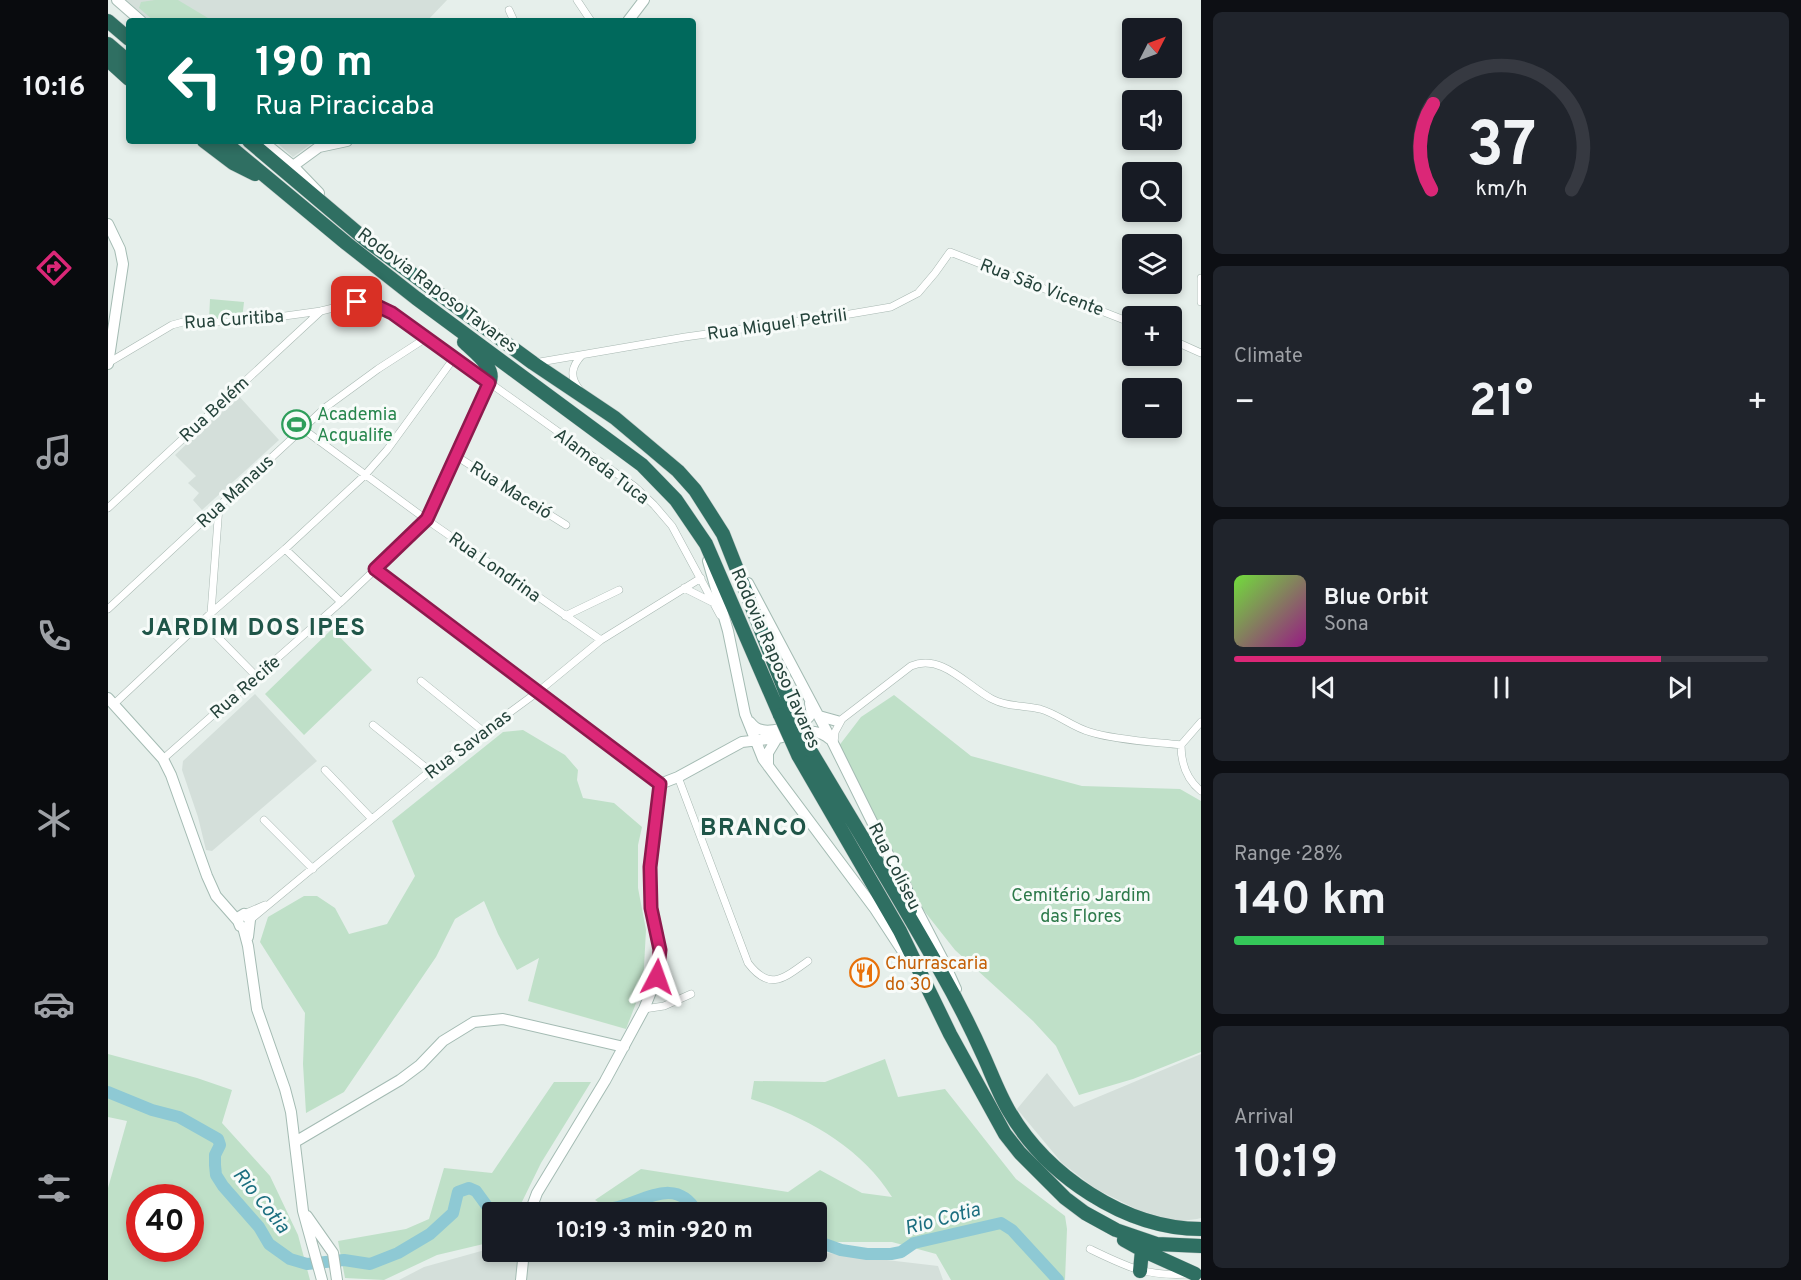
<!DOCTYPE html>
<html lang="en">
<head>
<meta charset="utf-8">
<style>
	:root { --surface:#171b24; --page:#20242c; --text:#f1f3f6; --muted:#9ea1a6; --line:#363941; --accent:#db2777 }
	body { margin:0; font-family:Overpass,sans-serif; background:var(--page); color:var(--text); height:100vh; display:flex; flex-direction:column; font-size:22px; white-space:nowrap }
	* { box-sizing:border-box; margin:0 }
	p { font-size:20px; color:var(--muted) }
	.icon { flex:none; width:33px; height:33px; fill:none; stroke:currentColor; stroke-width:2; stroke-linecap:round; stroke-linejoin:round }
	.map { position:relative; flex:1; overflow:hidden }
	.details { display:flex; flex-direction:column; gap:12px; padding:12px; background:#0d0f14; width:600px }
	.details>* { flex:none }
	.top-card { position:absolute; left:18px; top:18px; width:570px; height:126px; border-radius:6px; box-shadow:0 3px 9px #0003; background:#00695c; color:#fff; overflow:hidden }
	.needle { width:39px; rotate:48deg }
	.fabs { position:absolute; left:1014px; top:18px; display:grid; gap:12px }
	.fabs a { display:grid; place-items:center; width:60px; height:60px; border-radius:6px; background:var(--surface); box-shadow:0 3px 9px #0003; font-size:30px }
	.speed { position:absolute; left:18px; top:1184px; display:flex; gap:12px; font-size:30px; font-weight:700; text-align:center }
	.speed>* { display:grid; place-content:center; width:78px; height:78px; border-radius:50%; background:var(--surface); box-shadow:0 3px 9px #0003; line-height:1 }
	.speed .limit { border:9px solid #d22; background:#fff; color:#111 }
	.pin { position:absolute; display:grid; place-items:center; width:51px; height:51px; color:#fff; margin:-26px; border-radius:12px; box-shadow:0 3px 9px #0006 }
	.me { position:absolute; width:66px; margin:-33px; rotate:4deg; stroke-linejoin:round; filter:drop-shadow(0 0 4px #0008) }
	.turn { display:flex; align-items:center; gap:21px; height:126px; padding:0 30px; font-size:27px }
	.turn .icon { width:78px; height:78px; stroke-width:2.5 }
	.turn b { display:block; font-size:42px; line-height:51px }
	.big { font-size:45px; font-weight:700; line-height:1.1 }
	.details .widget { flex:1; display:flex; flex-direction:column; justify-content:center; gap:9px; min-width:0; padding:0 21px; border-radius:9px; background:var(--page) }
	.details .dial { align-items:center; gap:0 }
	.dial svg { height:156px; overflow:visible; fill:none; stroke:var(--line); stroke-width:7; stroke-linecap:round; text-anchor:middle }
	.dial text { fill:var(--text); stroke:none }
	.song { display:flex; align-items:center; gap:18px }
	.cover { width:72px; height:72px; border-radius:9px; background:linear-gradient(135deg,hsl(100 70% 55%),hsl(310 70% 35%)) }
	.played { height:6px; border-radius:3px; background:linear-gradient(90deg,var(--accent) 80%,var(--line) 80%) }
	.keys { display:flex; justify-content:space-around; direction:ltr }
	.heat { display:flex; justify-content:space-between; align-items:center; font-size:33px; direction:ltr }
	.charge { height:9px; border-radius:4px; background:linear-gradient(90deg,#34c759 28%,var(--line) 0) }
	.trip { position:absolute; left:374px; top:1202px; width:345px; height:60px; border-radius:6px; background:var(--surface); box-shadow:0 3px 9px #0003; font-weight:700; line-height:60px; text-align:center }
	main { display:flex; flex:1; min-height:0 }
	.dock { display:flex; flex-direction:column; width:108px; justify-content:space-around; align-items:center; background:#090b0e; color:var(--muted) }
	.dock .icon { width:42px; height:42px }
	.dock .current { color:var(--accent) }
	.dock b { font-size:27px; color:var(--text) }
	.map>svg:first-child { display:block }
	.built { fill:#d4dfda }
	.green { fill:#bfe0c8; fill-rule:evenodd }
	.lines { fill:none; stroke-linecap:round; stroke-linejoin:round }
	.river { stroke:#8ec9d4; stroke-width:12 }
	.street-casing { stroke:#a8b8b2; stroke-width:8 }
	.secondary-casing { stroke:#a4bbb3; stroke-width:12 }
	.highway-casing { stroke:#c2cac8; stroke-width:15 }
	.street { stroke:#fff; stroke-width:7 }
	.secondary { stroke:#fff; stroke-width:10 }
	.highway { stroke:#2f6f62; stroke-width:14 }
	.highway-bridge-casing { stroke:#c2cac8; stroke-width:15; stroke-linecap:butt }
	.highway-bridge { stroke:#2f6f62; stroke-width:14 }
	.route-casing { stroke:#8e194d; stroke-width:15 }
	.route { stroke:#db2777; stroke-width:10 }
	.labels { text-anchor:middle; stroke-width:6; stroke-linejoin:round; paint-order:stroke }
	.street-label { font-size:18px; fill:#24423a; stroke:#f7fbf9 }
	.leisure-label { font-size:18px; fill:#27864d; stroke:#f7fbf9; text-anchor:start }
	.park-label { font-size:18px; fill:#2d7a4b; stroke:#f7fbf9 }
	.food-label { font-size:18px; fill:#c56008; stroke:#f7fbf9; text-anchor:start }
	.water-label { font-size:20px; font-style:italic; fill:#1c6f80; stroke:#f7fbf9 }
	.district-label { font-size:24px; font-weight:bold; letter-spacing:1.5px; fill:#1f5548; stroke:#f7fbf9 }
</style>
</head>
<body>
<main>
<nav class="dock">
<b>10:16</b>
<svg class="icon current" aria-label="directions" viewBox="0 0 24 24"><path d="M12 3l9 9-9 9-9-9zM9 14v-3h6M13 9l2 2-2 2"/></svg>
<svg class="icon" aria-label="music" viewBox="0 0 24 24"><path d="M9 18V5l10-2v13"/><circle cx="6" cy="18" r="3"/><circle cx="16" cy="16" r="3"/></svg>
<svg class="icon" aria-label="phone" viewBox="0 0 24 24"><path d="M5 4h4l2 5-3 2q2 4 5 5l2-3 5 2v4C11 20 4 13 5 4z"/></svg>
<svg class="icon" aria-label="climate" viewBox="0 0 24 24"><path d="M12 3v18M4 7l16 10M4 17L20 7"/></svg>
<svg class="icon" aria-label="car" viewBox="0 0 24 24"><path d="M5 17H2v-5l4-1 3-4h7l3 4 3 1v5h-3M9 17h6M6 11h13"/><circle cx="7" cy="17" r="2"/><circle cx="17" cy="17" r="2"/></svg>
<svg class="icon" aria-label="filters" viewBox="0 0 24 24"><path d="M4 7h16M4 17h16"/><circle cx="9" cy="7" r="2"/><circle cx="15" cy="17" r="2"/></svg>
</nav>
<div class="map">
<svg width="1093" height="1280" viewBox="0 0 1093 1280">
	<rect width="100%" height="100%" fill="#e6efeb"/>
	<path class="built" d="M18 0H339L319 21H42Z
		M167 141H207L185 157Z
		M130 395 171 440 94 510 85 500 91 493 80 483 88 476 67 455Z
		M147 694 209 761 104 851 98 850 90 817 74 770 75 761Z
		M1093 1054V1218L1089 1219 1073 1221 1057 1218 1030 1210 988 1189 954 1163 909 1109 939 1073 966 1107Z
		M384 1248V1251H702L830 1266 835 1280H291L316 1267Z"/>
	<path class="green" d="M47 0H70L105 21H46L31 8 33 2Z
		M102 299 136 302 134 320H101Z
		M224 629 264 670 196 735 157 694Z
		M786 695 863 756 974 786 1072 789 1093 801V1052L1025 1079 971 1095 948 1046 925 1021 847 950 802 893 730 747 753 717Z
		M415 730 457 755 470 770 469 780 475 798 506 803 534 827 530 845V888L538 930 535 985 518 1029 420 1001 431 958 409 970 390 934 376 901 347 919 328 957 236 1092 198 1113 195 1064 197 1013 152 942 160 917 196 896H209L227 908 241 934 279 924 307 876 284 821 395 732Z
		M0 1054 89 1078 124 1090 114 1123 162 1176 190 1235 202 1280H0V1188L19 1121 0 1117ZM32 1197H82V1248H32Z
		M777 1059 790 1097 837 1089 908 1179 957 1216 959 1229 957 1280H843L828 1254 784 1242H708V1212H505L487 1200 533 1169 680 1192 712 1170 754 1193 784 1197C753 1147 698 1117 643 1099L646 1081 717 1082Z
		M446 1082H483L433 1163 409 1212H384V1242L329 1255 276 1280 237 1278 230 1241 298 1229 321 1219 336 1168 384 1173Z"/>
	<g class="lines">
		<path class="river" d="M0 1092 44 1110 71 1117 110 1139 112 1145 107 1155V1165L108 1175 115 1186 151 1227 161 1244 182 1259 199 1264 236 1260 262 1264 290 1253 322 1234 345 1213 350 1192 361 1188 368 1191 384 1213
			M469 1212C481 1211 494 1210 506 1208 535 1202 568 1175 589 1212
			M708 1241 733 1250 759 1254H783L793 1252 806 1243 893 1223 904 1230 950 1280"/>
		<defs>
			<path id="street" d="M469 0 483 21
				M401 10 406 21
				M1093 278V302
				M1064 340 1093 353
				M0 363 64 325 75 322H134L213 311 249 302 263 303 284 313 526 486 546 505 564 526 612 615
				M426 363 577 337 736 315 783 307 810 293 827 273 842 252 1024 323
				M471 389C461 376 464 366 474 355
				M195 429 319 520 493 640
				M348 456 458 525
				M0 508 213 311
				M177 549 233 602
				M267 569 552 784
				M576 588 606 603
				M0 609 218 407 270 369 318 338
				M103 613 111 506
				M457 616 511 590
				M95 622 149 677
				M313 681 375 731
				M5 705 103 613 177 549 257 475 279 450 346 358
				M1093 722 1073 745C1073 763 1078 779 1093 791
				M265 725 322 771
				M726 744 727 732 734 719 803 666C834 653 859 686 884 699 899 707 916 705 932 709 950 714 964 727 982 732 1007 740 1046 742 1073 745
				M55 759 233 602 319 520 381 383
				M217 770 264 819
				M570 777 640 963C662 992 676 978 700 961
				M156 820 205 869
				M136 914 157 905
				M142 920 322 771 431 691 493 640 593 578
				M536 1009 556 1006 583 994
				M982 1249C1019 1267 1039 1277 1082 1274"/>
			<path id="secondary" d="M9 0 33 21
				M520 21 536 0
				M154 141 185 166 211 193
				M185 166 211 147 239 141
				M0 224 12 249 15 264 0 364
				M600 561 620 631 637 714 655 759 767 909 801 961
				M640 583 726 745 781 856 834 958 848 989
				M0 698 55 759 63 775 99 876 108 896 130 921
				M711 716 729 721
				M642 722C645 726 648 729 654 730 664 733 700 725 703 713 704 710 702 706 702 703
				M689 733C702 730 712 731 722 739
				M660 766V753L669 738 674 737
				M132 926 130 921 131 917 136 914 142 920 140 937
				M135 927 140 946 149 1009 177 1089 183 1112 195 1211 214 1280
				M187 1142 292 1080 312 1065 335 1041 366 1022 395 1019 516 1047
				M422 1212 429 1193 497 1081 536 1009 549 977 552 950 543 908 542 867 552 784 570 777 634 742 669 738
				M199 1216 225 1253 229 1280
				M413 1280 416 1251"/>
			<path id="highway" d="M0 21 21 39
				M0 44 21 62
				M0 60 21 79
				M96 141 125 163 147 174
				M115 141 238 243 308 298 534 465 568 500 598 544 672 715
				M141 141 258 240 425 363 507 418 570 471 587 490 615 534 685 711
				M356 342C366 352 389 368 381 383
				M702 750C746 824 791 897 833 972 849 1000 863 1028 876 1057 884 1075 891 1094 901 1111 938 1175 1017 1229 1093 1229
				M690 755 792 931 842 1034 897 1134 912 1153 957 1198 977 1213 1008 1230 1049 1244 1093 1246
				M797 887 802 910
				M1016 1240 1034 1250 1087 1274
				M1032 1271 1034 1250"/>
		</defs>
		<use href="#street" class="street-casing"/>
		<use href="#secondary" class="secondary-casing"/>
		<use href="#highway" class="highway-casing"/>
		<use href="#street" class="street"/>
		<use href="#secondary" class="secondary"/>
		<use href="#highway" class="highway"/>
		<defs>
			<path id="highway-bridge" d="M685 711 702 750
				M672 715 690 755"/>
		</defs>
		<use href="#highway-bridge" class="highway-bridge-casing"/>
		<use href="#highway-bridge" class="highway-bridge"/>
	</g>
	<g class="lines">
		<defs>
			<path id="route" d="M249 302 263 303 284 313 381 383 319 519 267 569 552 784 542 867 543 908 552 950 549 977"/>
		</defs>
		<use href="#route" class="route-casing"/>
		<use href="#route" class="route"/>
	</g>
	<defs>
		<symbol id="stadium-ring" viewBox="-11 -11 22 22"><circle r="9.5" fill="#f7fbf9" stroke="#2e9e5b" stroke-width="1.5"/><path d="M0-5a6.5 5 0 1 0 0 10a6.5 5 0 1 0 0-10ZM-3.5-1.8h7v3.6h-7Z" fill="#2e9e5b"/></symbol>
		<symbol id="restaurant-ring" viewBox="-11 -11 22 22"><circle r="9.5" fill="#f7fbf9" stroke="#e8710a" stroke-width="1.5"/><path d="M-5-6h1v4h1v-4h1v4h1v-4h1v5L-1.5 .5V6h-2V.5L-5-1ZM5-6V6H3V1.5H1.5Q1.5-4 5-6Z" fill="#e8710a"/></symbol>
	</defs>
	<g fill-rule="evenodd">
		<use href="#stadium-ring" x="172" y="408" width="33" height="33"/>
		<use href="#restaurant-ring" x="740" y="956" width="33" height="33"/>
	</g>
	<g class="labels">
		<g class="street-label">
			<text transform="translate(934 287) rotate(21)" y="6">Rua São Vicente</text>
			<text transform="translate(330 290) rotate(37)" y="6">Rodovia Raposo Tavares</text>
			<text transform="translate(126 319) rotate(-4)" y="6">Rua Curitiba</text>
			<text transform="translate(669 324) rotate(-8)" y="6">Rua Miguel Petrili</text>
			<text transform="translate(106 409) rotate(-43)" y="6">Rua Belém</text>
			<text transform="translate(494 466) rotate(37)" y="6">Alameda Tuca</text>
			<text transform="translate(403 490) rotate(32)" y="6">Rua Maceió</text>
			<text transform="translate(127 491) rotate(-43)" y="6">Rua Manaus</text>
			<text transform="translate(387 567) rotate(35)" y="6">Rua Londrina</text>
			<text transform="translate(668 658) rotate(66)" y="6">Rodovia Raposo Tavares</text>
			<text transform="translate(137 687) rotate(-41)" y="6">Rua Recife</text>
			<text transform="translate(360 744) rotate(-37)" y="6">Rua Savanas</text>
			<text transform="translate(787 866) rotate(63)" y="6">Rua Coliseu</text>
		</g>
		<g class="leisure-label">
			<text x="209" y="420">Academia<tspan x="209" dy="21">Acqualife</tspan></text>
		</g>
		<g class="park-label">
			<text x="973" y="901">Cemitério Jardim<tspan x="973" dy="21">das Flores</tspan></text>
		</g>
		<g class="food-label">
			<text x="777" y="969">Churrascaria<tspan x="777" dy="21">do 30</tspan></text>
		</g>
		<g class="water-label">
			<text transform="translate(154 1200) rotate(51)" y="7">Rio Cotia</text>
			<text transform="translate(834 1218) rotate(-15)" y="7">Rio Cotia</text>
		</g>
		<g class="district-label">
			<text x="146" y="635">JARDIM DOS IPES</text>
			<text x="646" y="835">BRANCO</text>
		</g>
	</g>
</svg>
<div class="fabs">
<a><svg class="needle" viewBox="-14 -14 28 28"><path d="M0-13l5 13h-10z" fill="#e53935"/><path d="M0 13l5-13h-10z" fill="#9ea1a6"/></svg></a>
<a><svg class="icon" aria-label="sound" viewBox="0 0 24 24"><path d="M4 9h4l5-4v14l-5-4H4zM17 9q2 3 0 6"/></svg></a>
<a><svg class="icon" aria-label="search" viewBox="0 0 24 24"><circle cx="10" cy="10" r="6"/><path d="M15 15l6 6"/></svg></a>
<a><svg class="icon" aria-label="layers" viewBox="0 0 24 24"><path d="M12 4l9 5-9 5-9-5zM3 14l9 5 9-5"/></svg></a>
<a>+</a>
<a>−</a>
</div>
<div class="speed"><div class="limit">40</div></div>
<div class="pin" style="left:249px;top:302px;background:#d93025"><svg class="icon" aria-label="arrive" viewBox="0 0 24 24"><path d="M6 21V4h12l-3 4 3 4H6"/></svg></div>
<svg class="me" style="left:549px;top:977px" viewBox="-20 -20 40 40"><path d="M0-17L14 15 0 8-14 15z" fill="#db2777" stroke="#fff" stroke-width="4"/></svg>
<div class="trip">10:19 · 3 min · 920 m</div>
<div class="top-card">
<div class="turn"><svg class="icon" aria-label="left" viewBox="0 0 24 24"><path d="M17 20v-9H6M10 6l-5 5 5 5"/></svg><div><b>190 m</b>Rua Piracicaba</div></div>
</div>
</div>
<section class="details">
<div class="widget dial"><svg viewBox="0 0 100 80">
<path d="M14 69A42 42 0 1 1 86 69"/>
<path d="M14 69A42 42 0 0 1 15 25" stroke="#db2777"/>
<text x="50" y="56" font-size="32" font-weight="700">37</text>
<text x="50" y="72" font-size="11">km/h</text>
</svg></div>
<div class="widget"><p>Climate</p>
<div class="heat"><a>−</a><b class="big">21°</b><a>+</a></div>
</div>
<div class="widget">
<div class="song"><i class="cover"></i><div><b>Blue Orbit</b><p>Sona</p></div></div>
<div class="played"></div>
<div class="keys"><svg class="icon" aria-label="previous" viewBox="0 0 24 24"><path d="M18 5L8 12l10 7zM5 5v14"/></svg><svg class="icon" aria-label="pause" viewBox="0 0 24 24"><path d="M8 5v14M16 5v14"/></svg><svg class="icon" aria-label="next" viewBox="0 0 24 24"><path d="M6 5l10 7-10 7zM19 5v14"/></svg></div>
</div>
<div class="widget"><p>Range · 28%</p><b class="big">140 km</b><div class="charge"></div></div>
<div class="widget"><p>Arrival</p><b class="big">10:19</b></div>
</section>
</main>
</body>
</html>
